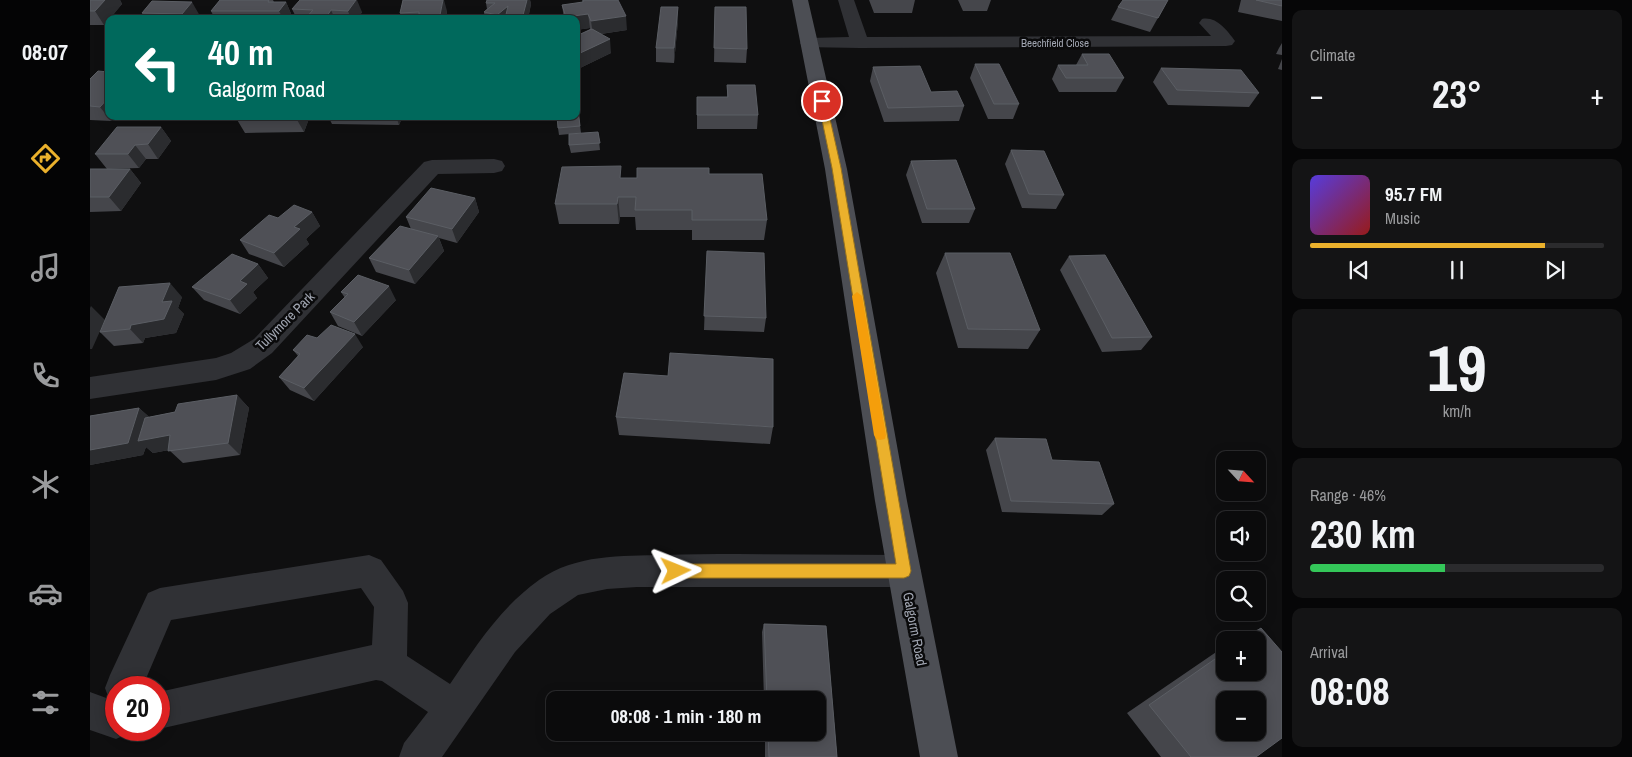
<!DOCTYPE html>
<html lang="en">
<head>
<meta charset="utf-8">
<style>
	:root { --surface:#0b0b0c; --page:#141415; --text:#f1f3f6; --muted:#9a9b9d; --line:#2b2b2d; --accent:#ebb12c }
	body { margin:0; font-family:"Archivo Narrow",sans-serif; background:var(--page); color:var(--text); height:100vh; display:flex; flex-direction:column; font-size:19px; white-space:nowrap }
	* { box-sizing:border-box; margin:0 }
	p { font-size:16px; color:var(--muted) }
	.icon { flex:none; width:28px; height:28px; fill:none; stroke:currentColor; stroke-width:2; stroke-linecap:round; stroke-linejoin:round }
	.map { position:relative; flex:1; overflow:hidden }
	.sheet { display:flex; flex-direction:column; gap:10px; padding:10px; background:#060607; width:350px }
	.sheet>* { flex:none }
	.top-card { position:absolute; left:15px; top:15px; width:475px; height:105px; border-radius:10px; box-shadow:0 2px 12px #0003,0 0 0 1px var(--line); background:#00695c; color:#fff; overflow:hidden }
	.needle { width:32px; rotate:116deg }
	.buttons { position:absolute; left:1126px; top:451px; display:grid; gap:10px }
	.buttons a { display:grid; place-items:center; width:50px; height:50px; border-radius:10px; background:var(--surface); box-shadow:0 2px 12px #0003,0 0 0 1px var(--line); font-size:25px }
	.speed { position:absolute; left:15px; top:676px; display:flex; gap:10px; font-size:25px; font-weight:700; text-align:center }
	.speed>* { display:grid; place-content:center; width:65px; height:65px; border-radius:50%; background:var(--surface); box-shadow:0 2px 12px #0003,0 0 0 1px var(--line); line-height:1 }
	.speed .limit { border:8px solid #d22; background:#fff; color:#111 }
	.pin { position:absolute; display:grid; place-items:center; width:42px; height:42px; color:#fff; margin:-21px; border:2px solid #fff; border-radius:50%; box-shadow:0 1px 5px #0007 }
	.me { position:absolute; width:55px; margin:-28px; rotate:88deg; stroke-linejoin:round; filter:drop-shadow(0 0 4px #0008) }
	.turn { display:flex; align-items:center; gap:18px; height:105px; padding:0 20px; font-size:22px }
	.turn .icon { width:65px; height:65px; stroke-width:2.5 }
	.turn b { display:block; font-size:35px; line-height:42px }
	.big { font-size:38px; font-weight:800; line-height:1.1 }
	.sheet .card { flex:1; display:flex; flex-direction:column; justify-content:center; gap:8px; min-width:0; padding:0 18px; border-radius:10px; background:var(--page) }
	.sheet .dial { align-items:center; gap:0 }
	.dial b { font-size:65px; line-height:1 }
	.song { display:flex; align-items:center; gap:15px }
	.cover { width:60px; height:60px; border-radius:8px; background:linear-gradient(135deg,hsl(250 70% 55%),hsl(0 70% 35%)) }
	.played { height:5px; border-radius:2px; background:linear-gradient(90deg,var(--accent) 80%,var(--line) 80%) }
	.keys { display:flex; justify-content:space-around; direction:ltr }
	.heat { display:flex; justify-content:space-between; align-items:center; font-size:28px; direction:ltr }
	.charge { height:8px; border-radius:4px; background:linear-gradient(90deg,#34c759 46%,var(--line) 0) }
	.trip { position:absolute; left:456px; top:691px; width:280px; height:50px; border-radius:10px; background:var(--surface); box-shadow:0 2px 12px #0003,0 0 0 1px var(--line); font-weight:800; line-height:50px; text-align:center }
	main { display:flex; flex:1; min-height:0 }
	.tabs { display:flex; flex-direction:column; width:90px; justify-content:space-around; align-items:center; background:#040405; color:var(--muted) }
	.tabs .icon { width:35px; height:35px }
	.tabs .current { color:var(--accent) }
	.tabs b { font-size:22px; color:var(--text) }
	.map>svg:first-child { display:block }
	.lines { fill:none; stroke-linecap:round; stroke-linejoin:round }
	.minor { fill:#303135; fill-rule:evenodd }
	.major { fill:#4c4e54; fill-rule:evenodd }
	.wall { fill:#45464b }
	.shaded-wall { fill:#2b2c2f }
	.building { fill:#4f5056; stroke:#5b5e64; fill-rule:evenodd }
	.route { fill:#ebb12c; stroke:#99731d }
	.slow { fill:#f59e0b }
	.labels { text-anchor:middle; stroke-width:5; stroke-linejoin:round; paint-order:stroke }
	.far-street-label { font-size:11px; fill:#a0a5b1; stroke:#0a0a0b }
	.street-label { font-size:14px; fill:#a0a5b1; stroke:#0a0a0b }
</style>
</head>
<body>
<main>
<nav class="tabs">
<b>08:07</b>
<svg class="icon current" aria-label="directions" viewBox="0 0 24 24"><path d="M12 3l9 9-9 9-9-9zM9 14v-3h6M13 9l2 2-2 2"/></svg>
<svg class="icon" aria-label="music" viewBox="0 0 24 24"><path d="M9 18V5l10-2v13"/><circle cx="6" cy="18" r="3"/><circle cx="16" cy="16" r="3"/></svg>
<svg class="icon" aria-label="phone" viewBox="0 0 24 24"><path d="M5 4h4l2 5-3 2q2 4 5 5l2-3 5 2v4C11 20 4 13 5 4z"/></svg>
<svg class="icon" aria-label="climate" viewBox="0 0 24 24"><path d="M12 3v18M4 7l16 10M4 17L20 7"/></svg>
<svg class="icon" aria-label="car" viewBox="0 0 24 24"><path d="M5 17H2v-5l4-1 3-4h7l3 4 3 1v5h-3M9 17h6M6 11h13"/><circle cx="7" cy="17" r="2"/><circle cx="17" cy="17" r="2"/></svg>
<svg class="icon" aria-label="filters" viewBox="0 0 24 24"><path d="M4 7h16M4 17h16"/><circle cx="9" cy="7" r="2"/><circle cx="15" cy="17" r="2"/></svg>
</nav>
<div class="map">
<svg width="1192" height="757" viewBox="0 0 1192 757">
	<rect width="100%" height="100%" fill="#0f0f10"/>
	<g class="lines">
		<path class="minor" d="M748 0H764L777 37 1121 36 1109 23 1112 19C1126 16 1137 30 1145 41L1142 45 1136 46 770 48 713 47 710 43 713 39 719 38 759 37Z
			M404 159 412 161 415 166 412 171 404 173 348 174 182 353 160 369 126 380 0 399V377L126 358 141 353 164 339 334 162 342 160Z
			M647 554 814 555 826 560 831 571 826 582 814 587H547L517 589 488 595 460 614 425 652 352 757H309L314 743 338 712 292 681 286 680 69 729V692L282 645 284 607 271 588 81 620 52 688H26V730H41L39 733 26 739 0 730V692L19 699 15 688 20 675 58 593 70 588 279 555 291 560 313 591 318 603 317 656 360 684C386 646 411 607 449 580 486 554 531 556 574 555 598 554 622 554 647 554Z"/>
		<path class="major" d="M702 0H718L757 169 817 501 868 757H830L785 501 735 169Z"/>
	</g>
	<path class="wall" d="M0 0H30L32 4 14 25H0Z
		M130 0H183L184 2H196L202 16 200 19H125L121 11Z
		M210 0 272 12 268 19H207L202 9Z
		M313 0 357 11 356 19H312L310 13Z
		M397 0H440L441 4 438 19H395L394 12 397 9 396 3Z
		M492 0 537 30 511 34 521 53 488 69 486 68V36L500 29V28L486 30V19H474L472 5 493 3Z
		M779 0H825L822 13H784Z
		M868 0H901L897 11H873Z
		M1078 0 1060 32 1021 20 1028 7Z
		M1151 0H1192V21L1148 12Z
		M62 1 110 16 107 19H56L52 13Z
		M588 7V21L584 63 566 62V48Z
		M625 7 657 49 656 63 624 62Z
		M1192 43V55L1186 54 1189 48Z
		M992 54 1034 78 1026 92H969L962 79 968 65H986Z
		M1192 59V70L1188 69Z
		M885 64 929 104 923 119H898L880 78Z
		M783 67 874 106 869 121 794 122 780 81Z
		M1071 68 1169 93 1159 107 1078 105 1063 82Z
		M0 79 19 116H25L21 121 0 120Z
		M637 85 668 115 667 129H607V97H637Z
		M487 101 491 133 469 135 468 128Z
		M220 116 214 132 155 133 146 118Z
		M238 116H313L309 125 242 124Z
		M71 127 81 141 68 159H56L49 168 17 169 5 154Z
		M508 132 510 150 481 153 479 145Z
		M921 150 974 195 966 209 932 208 915 164Z
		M821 161 885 209 879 223H832L816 175Z
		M0 169H40L51 183 31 211 0 212Z
		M619 174 677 220 674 240H602V230H546L545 217H530L529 224H469L465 204 532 178H547Z
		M385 198 389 212 367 243 349 238 354 251 325 284 286 272 279 258 321 229 316 217Z
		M222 212 230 226 216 239 219 244 194 267 159 254 150 240 188 218Z
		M617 251 676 318 674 332 614 330Z
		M855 253 950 330 938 349 868 348 846 273Z
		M979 256 1062 337 1051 350 1012 352 970 270Z
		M168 264 178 278 163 292 167 298 150 314 114 300 102 287Z
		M251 292 306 300 272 336 248 326 240 312 255 298Z
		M92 297 88 308 94 314 86 333 55 338 53 343 24 346 10 332Z
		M227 338 273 347 224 401 200 390 189 377 208 356 203 350Z
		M147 395 159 408 150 455 93 463 79 450 63 453 56 447 53 455 0 465V416L49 408 59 417 85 412Z
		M526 417 683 427 680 444 529 435Z
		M905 438 962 460 1024 504 1012 515 912 512 896 450Z
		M674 624 736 626 747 757H675V732H728V700H674L672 632Z
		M1171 628 1166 757H1071L1037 713 1135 646V672L1168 640H1144Z"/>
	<path class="shaded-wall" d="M15 0H30L32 4 20 19H19V20L14 25 5 11Z
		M266 0H267L272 12 268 19H261L258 11Z
		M353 0H354L357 11 356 19H351L350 15Z
		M437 0H440L441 4 438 19H432Z
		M102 2 110 16 107 19H95L92 14Z
		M196 2 202 16 200 19H193L189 11Z
		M418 6 421 19H408L407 15Z
		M588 7V21L584 63V48Z
		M241 10 245 19H235Z
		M498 14 500 28 486 30V19H476V17Z
		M536 16 537 30 503 35 501 21Z
		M520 39 521 53 488 69 486 55Z
		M19 97V116H25L21 121 10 107Z
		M207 116H220L214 132 206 118Z
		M306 116H313L309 125Z
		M71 127 81 141 68 159 58 144Z
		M45 145 56 159 49 168 38 154Z
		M40 169 51 183 31 211 19 197Z
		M528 197 530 217 529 224 527 204Z
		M385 198 389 212 367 243 362 229Z
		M222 212 230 226 216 239 219 244 194 267 184 253 204 227Z
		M348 236 354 251 325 284 319 270Z
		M168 264 178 278 163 292 167 298 150 314 140 300 150 281Z
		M80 283 92 297 88 308 94 314 86 333 55 338 53 343 40 329 41 325 72 302Z
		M299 286 306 300 272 336 264 322Z
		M1 306 15 320 2 349H0V308Z
		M265 334 273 347 224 401 214 388Z
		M147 395 159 408 150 455 138 443Z
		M49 408 94 447 63 453 56 447 53 455 0 465V450Z"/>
	<path class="building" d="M0 0H15L5 11H0Z
		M130 0H179L178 2H196L189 11H121Z
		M210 0H266L258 11 241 10 235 19H215L223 10 202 9Z
		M313 0H353L350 15 329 17V12L310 13Z
		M397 0H437L432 19H415L418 6 407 15 394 12 405 3H396Z
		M493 0H528L536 16 501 21 498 14 476 17 472 5 493 2Z
		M1033 0H1078L1068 18 1028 7Z
		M1166 0H1192V6Z
		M62 1 102 2 92 14 52 13Z
		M571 7H588L584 48H566Z
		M625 7H656L657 49 624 48Z
		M502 29 520 39 486 55V36Z
		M992 54H1019L1034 78H976L968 65H998Z
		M885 64H909L929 104H904Z
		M830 66 841 92 867 91 874 106 798 108 783 67Z
		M1071 68 1151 70 1169 93 1087 90Z
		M8 71 19 72V97L10 107 0 106V79Z
		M637 85H665L668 115H607V97H638Z
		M486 101H487L490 126 468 128 467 116H486Z
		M147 116H207L206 118H146Z
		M27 127H71L58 144 45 145 38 154H5Z
		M508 132 510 143 479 145V134Z
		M921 150 954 151 974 195 939 194Z
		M866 160 885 209H837L821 161Z
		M531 166 530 178H547V168H619V174H672L677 220H602V210H545L546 197H528L527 204H465L472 167Z
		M0 169H40L19 197H0Z
		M341 188 385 198 362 229 316 217Z
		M204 205 222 212 204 227 210 229 184 253 150 240 179 215 188 218Z
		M310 226 348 236 319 270 279 258Z
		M617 251 674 253 676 318 614 316Z
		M855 253H920L950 330 878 329Z
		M142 254 168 264 150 281 157 284 140 300 102 287Z
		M1015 255 1062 337 1022 338 979 256Z
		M268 275 299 286 264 322 240 312 258 294 251 292Z
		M80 283 72 302 82 301 74 319 41 325 40 329 10 332 29 287Z
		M241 325 265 334 214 388 189 377 210 354 203 350 217 335 227 338Z
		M580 353 683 359V427L526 417 534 373 578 376Z
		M147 395 138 443 78 451 80 435 48 441 55 418 85 412 88 404Z
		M49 408 38 443 0 450V416Z
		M905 438 956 439 962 460 1009 462 1024 504 921 501Z
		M674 624 736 626 747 757H679L678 732H728V700H677Z
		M1171 628 1192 652V738L1166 757H1101L1059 705 1135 652V672H1168V640H1153ZM1135 700H1168V732H1135Z"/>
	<path class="route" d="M732 99 736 101 751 168 821 571 819 576 814 578H586L581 576 579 571 581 566 586 564H806L742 168 728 101Z"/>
	<path class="slow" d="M767 292 772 296 796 435 795 439 790 440 786 439 784 435 762 296Z"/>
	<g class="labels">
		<g class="far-street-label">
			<text x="965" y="47">Beechfield Close</text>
		</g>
		<g class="street-label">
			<text transform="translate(195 321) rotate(-45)" y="5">Tullymore Park</text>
			<text transform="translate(825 629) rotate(79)" y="5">Galgorm Road</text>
		</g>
	</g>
</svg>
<div class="buttons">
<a><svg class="needle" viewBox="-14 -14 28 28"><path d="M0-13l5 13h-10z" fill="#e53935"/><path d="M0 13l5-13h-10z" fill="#9a9b9d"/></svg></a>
<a><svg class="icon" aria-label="sound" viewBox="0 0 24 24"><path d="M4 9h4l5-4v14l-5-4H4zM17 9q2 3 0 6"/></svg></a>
<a><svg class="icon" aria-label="search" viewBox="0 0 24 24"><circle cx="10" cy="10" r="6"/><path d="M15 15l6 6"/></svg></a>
<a>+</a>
<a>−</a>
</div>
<div class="speed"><div class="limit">20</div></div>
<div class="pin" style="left:732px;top:101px;background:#d93025"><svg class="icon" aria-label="arrive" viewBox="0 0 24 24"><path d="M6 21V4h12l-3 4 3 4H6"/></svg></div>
<svg class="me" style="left:586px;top:571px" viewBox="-20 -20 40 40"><path d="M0-17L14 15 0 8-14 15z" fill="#ebb12c" stroke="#fff" stroke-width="4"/></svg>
<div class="trip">08:08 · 1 min · 180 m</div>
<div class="top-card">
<div class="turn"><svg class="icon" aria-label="left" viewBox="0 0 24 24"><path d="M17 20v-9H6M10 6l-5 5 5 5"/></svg><div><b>40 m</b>Galgorm Road</div></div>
</div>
</div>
<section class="sheet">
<div class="card"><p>Climate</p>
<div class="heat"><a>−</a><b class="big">23°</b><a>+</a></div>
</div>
<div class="card">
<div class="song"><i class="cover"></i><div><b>95.7 FM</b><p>Music</p></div></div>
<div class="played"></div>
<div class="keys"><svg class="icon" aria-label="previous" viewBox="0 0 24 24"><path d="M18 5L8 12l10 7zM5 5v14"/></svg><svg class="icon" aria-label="pause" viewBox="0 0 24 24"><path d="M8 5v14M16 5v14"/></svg><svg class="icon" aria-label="next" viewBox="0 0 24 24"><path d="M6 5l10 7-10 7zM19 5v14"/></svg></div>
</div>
<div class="card dial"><b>19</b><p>km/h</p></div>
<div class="card"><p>Range · 46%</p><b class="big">230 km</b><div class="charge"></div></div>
<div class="card"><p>Arrival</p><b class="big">08:08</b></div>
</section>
</main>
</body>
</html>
